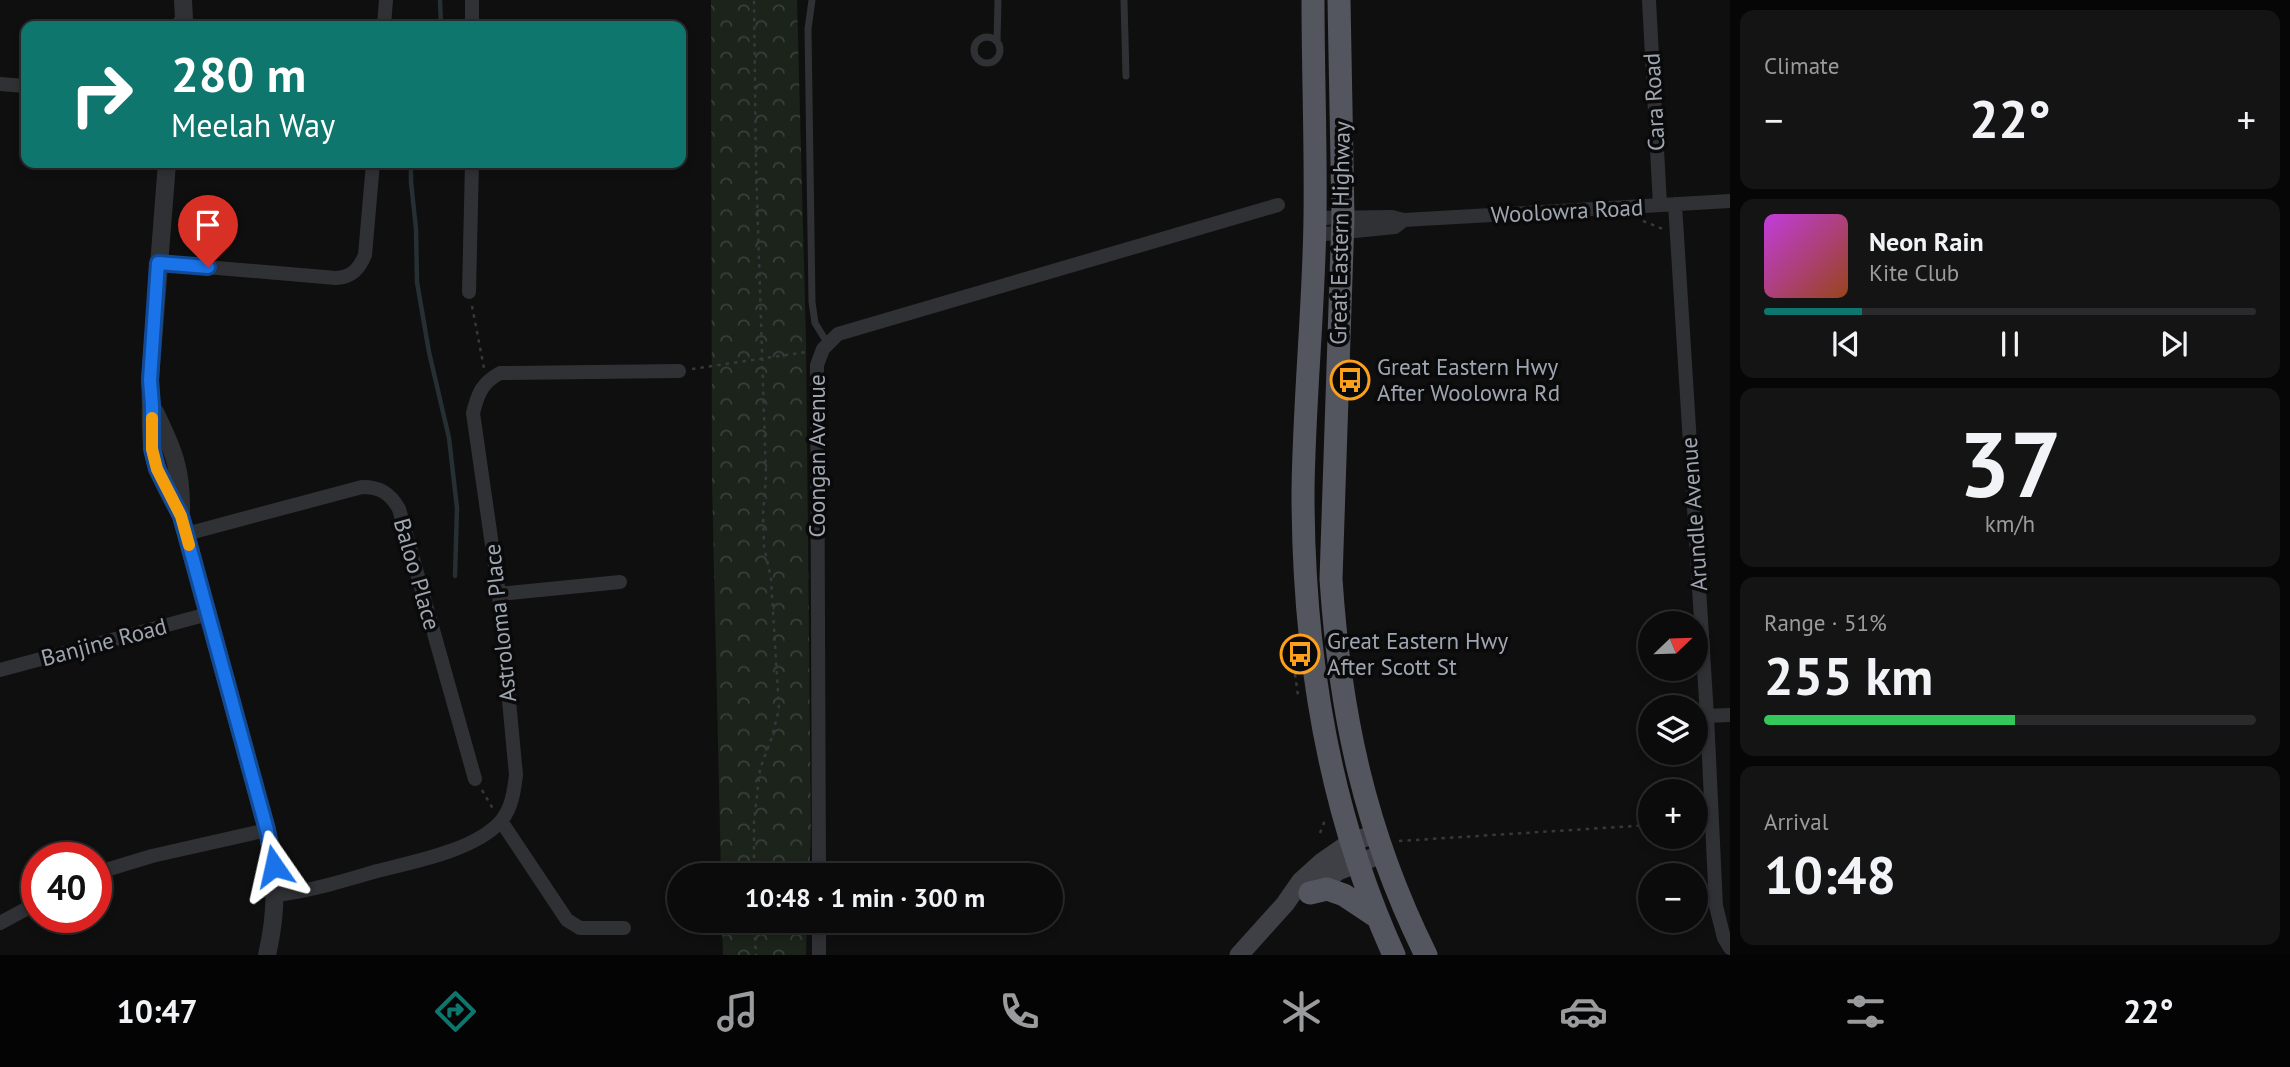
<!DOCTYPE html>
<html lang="en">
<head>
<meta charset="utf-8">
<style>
	:root { --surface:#0b0b0c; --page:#141415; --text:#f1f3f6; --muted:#9a9b9d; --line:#2b2b2d; --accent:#0f766e }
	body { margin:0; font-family:"PT Sans",sans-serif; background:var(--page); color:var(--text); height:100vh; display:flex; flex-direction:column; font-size:26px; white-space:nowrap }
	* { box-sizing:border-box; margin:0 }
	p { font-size:23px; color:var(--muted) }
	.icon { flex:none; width:38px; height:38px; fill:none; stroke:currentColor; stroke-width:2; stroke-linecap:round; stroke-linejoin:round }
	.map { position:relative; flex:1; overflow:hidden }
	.sheet { display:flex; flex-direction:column; gap:10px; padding:10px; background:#060607; width:560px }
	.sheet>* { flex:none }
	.guide { position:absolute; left:21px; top:21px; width:665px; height:147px; border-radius:14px; box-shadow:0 4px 10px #0003,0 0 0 2px var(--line); background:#0f766e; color:#fff; overflow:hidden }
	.needle { width:46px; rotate:67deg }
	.fabs { position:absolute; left:1638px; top:611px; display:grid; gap:14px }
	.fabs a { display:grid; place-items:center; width:70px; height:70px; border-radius:50%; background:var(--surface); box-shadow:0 4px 10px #0003,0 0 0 2px var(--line); font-size:35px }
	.speed { position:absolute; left:21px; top:842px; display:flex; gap:14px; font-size:35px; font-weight:700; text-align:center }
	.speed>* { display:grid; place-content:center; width:91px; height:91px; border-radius:50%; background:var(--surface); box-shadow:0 4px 10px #0003,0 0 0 2px var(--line); line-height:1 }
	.speed .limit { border:10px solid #d22; background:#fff; color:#111 }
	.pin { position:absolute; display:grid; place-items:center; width:60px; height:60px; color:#fff; margin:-72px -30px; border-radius:50% 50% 50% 0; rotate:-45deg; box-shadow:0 0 7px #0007 }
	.pin .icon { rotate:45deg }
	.me { position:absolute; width:77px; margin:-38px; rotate:349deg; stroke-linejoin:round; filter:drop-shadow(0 0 5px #0008) }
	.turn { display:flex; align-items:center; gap:24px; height:147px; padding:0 35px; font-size:32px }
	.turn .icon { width:91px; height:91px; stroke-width:2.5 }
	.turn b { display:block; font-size:49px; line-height:60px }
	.big { font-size:52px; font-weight:600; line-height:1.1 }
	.sheet .card { flex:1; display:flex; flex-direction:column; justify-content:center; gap:10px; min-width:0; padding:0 24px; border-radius:14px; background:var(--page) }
	.sheet .dial { align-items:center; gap:0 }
	.dial b { font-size:91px; line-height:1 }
	.song { display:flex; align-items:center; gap:21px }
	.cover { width:84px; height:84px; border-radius:10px; background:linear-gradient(135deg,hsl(290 70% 55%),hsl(20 70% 35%)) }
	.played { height:7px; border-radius:4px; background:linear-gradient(90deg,var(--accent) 20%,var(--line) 20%) }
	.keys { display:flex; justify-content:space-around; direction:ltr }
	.heat { display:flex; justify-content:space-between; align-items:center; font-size:38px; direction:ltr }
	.charge { height:10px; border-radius:5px; background:linear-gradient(90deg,#34c759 51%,var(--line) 0) }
	.trip { position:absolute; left:667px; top:863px; width:396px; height:70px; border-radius:35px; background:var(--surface); box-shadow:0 4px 10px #0003,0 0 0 2px var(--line); font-weight:600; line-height:70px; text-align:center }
	.tab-bar { display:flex; height:112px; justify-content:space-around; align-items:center; background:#040405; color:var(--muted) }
	.tab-bar .icon { width:49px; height:49px }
	.tab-bar .active { color:var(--accent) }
	.tab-bar b { font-size:32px; color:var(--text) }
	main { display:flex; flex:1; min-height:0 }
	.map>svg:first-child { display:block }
	.park { fill:url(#park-crowns) }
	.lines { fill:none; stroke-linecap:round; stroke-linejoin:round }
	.stream { stroke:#252f34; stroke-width:4.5 }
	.path { stroke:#36383c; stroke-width:2.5; stroke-dasharray:3.5 5; stroke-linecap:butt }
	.service { stroke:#303135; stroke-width:7 }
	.minor { stroke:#303135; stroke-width:14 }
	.tertiary { stroke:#303135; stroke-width:18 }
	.secondary { stroke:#3e4046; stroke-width:19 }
	.trunk { stroke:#53565e; stroke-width:23 }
	.route-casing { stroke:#114b97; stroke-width:18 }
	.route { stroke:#1a73e8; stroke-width:12 }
	.slow { stroke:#f59e0b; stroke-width:12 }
	.labels { text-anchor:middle; stroke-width:7; stroke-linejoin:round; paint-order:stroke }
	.street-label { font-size:23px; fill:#9fa6b2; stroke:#0a0a0b }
	.poi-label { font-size:23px; fill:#9fa6b2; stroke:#0a0a0b; text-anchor:start }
</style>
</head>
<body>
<main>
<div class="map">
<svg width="1730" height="955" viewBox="0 0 1730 955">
	<defs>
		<pattern id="park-crowns" width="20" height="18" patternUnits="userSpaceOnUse" patternTransform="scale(1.75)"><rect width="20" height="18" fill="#1b231b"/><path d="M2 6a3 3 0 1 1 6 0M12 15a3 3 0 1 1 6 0" fill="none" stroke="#39403a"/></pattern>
	</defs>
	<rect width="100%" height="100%" fill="#0f0f10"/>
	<path class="park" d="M711 0H797L806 340 811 835 809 875H721L712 482Z
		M722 921H807L806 955H723Z"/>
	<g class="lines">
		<path class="stream" d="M440 0 441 26
			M411 163V182L416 229 417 282 429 352 449 438 457 508 455 576"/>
		<path class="path" d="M1643 221 1663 229
			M472 306 484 368
			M692 369 806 352
			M1295 674 1298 695
			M482 790 493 809
			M1320 833 1325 820
			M1399 841 1650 825
			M754 875V821L760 769 772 737 779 709 771 579 764 546 763 514 766 477 756 166 754 0
			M754 920 756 955"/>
		<path class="service" d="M812 0 808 29 812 302 815 323 828 344
			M1124 0 1126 76
			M974 50a13 13 0 1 1 26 0a13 13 0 1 1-26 0Z
			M997 41 998 0"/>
		<path class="minor" d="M1649 0 1660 205
			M384 26 386 0
			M472 26V0
			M0 84 26 86
			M1675 204 1707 716 1716 906 1724 938 1730 948
			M1315 218 1392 217 1404 220 1730 201
			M1315 235 1395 227 1404 220
			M158 263 336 278C352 277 359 269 365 255L373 163
			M469 292 472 163H498
			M186 534 362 487C380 487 390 493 399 509L475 779
			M499 594 620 582
			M0 670 208 614
			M1707 716 1730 715
			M501 821 567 920 580 928H624
			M96 873 152 856 267 830
			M819 875 817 365 823 349 838 334 1278 205
			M276 895C311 891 343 881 377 871 413 862 476 850 501 821 512 808 514 791 516 775L499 594 473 413C478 393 482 383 500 373L679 371
			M819 920V955
			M0 923 37 903"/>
		<path class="tertiary" d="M180 26 184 19 183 0
			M167 163 150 380C152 403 149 431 153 451 157 474 170 495 181 516L267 830C276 877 278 907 267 955
			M155 412C173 449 182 470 181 512"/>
		<path class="secondary" d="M1308 894 1338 871 1382 854
			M1239 955 1285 904 1301 881 1322 862 1351 842 1376 834"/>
		<path class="trunk" d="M1313 0C1313 72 1316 145 1315 217 1314 308 1304 400 1303 492 1303 650 1328 810 1394 955
			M1339 0 1343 217 1331 579C1340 715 1365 832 1426 955
			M1310 893 1327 889 1344 895 1377 917"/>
	</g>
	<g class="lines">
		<defs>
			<path id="route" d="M208 267 158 263 150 380 152 405V449L157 469 181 516 186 534 267 830 274 866"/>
		</defs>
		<use href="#route" class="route-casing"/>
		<use href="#route" class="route"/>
		<path class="slow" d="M152 418V449L157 469 181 516 189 545"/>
	</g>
	<defs>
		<symbol id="bus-ring" viewBox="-11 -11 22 22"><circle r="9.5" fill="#0a0a0b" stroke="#fc9f1b" stroke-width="1.5"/><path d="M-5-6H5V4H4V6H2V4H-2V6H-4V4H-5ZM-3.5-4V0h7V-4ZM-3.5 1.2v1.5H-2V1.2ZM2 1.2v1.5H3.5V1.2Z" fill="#fc9f1b"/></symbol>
	</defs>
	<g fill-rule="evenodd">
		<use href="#bus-ring" x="1328" y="358" width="44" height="44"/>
		<use href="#bus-ring" x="1278" y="632" width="44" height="44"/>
	</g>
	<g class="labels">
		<g class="street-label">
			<text transform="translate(1654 102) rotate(-93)" y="8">Cara Road</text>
			<text transform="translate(1567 211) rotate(-3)" y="8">Woolowra Road</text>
			<text transform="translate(1340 233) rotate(-89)" y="8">Great Eastern Highway</text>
			<text transform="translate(817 456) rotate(-90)" y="8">Coongan Avenue</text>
			<text transform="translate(1694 514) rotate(-94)" y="8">Arundle Avenue</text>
			<text transform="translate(417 574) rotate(74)" y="8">Baloo Place</text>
			<text transform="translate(500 623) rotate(-96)" y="8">Astroloma Place</text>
			<text transform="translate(104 642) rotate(-15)" y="8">Banjine Road</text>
		</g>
		<g class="poi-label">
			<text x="1377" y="375">Great Eastern Hwy<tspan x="1377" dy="26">After Woolowra Rd</tspan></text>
			<text x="1327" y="649">Great Eastern Hwy<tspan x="1327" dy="26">After Scott St</tspan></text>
		</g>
	</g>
</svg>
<div class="fabs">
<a><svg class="needle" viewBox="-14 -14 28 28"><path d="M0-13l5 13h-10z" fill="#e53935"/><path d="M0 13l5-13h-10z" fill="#9a9b9d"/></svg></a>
<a><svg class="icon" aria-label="layers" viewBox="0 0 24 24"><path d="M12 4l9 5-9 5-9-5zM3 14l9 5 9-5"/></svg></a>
<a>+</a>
<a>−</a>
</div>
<div class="speed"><div class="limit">40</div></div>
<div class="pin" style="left:208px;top:267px;background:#d93025"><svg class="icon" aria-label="arrive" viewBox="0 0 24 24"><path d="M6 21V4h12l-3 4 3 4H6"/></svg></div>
<svg class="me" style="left:274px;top:866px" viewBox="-20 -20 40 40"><path d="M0-17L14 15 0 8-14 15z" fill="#1a73e8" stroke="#fff" stroke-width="4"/></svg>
<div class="trip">10:48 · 1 min · 300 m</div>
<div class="guide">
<div class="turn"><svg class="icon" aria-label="right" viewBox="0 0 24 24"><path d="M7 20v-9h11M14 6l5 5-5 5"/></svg><div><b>280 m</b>Meelah Way</div></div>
</div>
</div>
<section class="sheet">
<div class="card"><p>Climate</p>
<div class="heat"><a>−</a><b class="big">22°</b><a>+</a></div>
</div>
<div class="card">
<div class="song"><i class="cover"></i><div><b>Neon Rain</b><p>Kite Club</p></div></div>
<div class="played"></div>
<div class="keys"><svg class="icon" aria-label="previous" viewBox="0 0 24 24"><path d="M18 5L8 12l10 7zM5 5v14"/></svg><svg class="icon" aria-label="pause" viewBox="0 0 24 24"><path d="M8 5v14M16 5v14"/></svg><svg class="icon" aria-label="next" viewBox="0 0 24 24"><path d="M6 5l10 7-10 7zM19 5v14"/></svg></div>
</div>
<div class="card dial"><b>37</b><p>km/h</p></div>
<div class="card"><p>Range · 51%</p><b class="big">255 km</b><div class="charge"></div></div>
<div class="card"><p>Arrival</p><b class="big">10:48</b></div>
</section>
</main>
<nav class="tab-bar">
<b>10:47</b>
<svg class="icon active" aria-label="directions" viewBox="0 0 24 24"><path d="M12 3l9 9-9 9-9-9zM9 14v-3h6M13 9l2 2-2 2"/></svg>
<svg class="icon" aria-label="music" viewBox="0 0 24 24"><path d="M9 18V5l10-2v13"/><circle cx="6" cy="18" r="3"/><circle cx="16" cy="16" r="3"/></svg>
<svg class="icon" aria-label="phone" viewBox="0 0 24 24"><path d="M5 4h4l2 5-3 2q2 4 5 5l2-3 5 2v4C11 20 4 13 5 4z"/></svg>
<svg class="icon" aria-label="climate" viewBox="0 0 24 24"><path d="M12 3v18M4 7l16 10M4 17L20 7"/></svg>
<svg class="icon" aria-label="car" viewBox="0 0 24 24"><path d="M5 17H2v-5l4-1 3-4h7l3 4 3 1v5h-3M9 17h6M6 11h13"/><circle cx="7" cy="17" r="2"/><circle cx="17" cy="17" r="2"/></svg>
<svg class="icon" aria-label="filters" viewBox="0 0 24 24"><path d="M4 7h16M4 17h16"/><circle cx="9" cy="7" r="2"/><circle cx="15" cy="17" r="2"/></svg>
<b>22°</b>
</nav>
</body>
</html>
